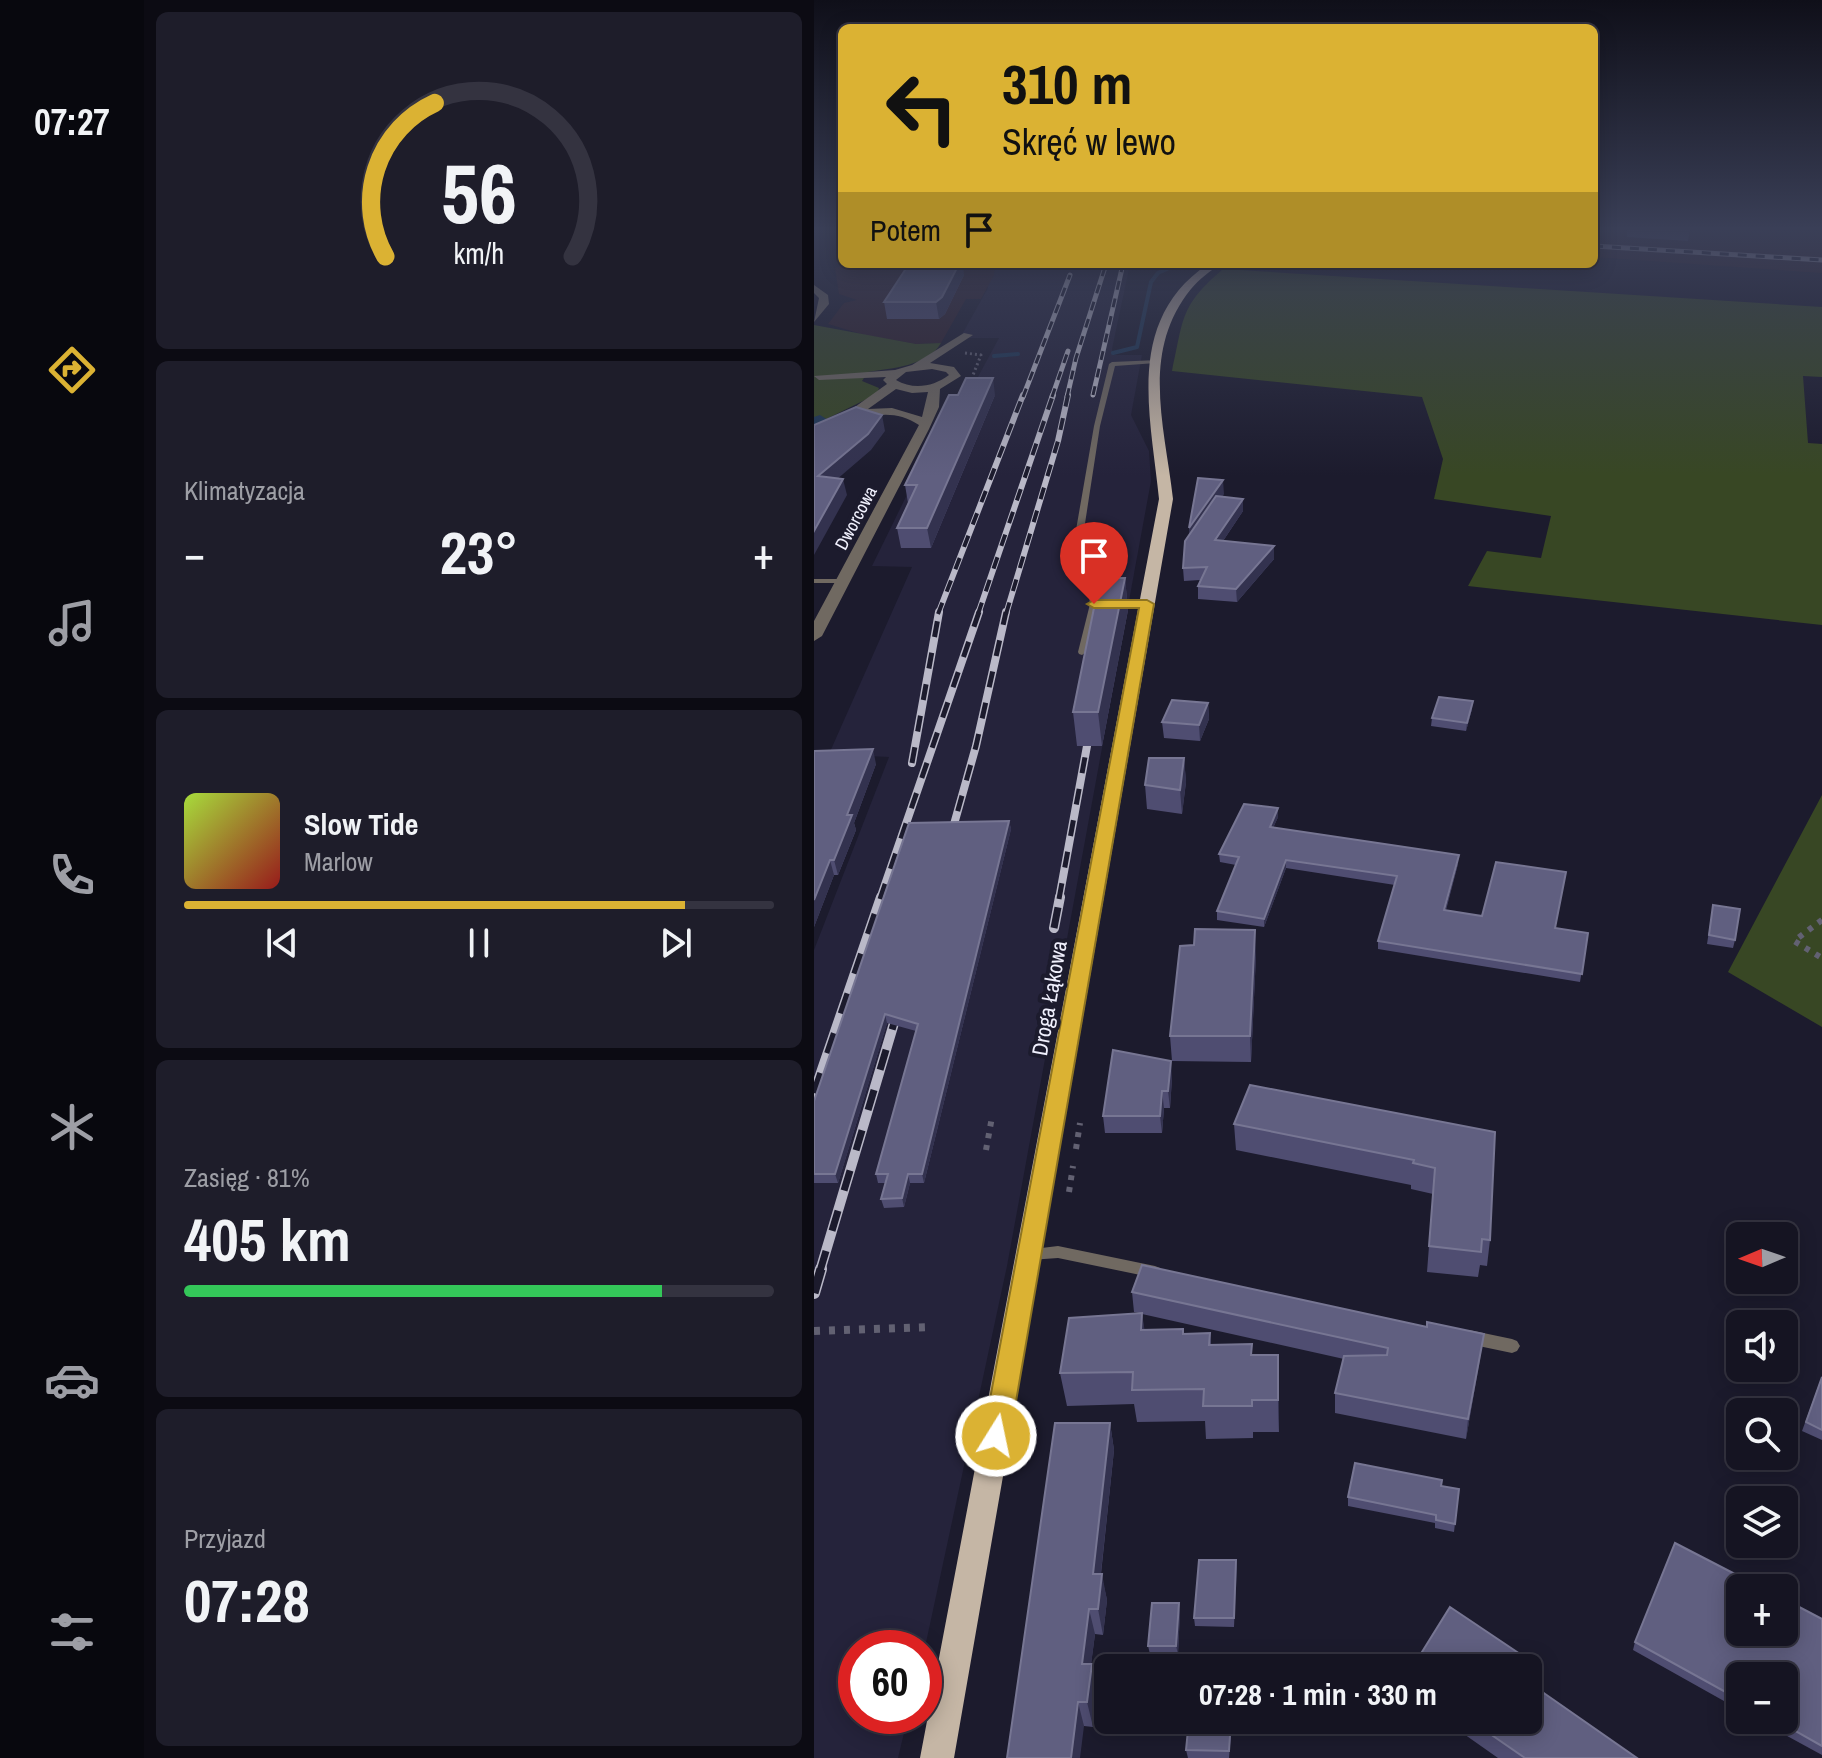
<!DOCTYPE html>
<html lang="pl">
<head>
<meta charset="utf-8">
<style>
	:root { --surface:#151422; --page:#1e1d2a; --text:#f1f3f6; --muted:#9d9ea5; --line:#343340; --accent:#dbb233 }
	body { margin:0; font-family:"Archivo Narrow",sans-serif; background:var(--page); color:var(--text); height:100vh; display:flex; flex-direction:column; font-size:30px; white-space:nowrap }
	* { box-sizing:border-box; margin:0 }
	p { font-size:26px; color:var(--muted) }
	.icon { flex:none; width:44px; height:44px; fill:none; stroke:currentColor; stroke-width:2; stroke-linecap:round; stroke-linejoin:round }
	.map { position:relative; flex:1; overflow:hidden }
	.drawer { display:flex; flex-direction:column; gap:12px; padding:12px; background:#0c0b13; width:670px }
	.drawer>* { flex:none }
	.guide { position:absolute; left:24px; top:24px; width:760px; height:244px; border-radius:12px; box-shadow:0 4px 20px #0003,0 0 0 2px var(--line); background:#dbb233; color:#111; overflow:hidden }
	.needle { width:52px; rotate:268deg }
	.tools { position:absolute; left:912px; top:1222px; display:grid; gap:16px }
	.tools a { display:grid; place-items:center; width:72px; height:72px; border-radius:12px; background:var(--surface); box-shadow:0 4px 20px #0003,0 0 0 2px var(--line); font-size:40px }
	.speed { position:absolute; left:24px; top:1630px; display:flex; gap:16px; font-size:40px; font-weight:700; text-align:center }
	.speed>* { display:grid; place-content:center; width:104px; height:104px; border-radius:50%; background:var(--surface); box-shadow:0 4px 20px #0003,0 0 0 2px var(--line); line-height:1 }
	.speed .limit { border:12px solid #d22; background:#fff; color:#111 }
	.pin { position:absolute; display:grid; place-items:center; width:68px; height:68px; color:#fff; margin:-82px -34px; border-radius:50% 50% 50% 0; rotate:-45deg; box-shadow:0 0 8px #0007 }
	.pin .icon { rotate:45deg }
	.me { position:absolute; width:88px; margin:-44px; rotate:10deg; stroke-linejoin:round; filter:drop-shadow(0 0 6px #0008) }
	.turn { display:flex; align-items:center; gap:28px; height:168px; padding:0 32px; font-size:36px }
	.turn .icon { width:104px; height:104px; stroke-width:2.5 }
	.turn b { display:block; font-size:56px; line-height:68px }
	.then { display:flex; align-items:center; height:76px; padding:0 32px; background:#0003; gap:16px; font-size:30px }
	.big { font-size:60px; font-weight:700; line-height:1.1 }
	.drawer .card { flex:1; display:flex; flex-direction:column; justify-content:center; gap:12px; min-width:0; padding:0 28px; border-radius:12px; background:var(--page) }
	.drawer .dial { align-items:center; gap:0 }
	.dial svg { height:208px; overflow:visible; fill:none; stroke:var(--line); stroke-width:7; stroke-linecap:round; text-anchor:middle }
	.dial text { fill:var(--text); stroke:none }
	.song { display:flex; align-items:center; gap:24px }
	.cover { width:96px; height:96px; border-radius:12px; background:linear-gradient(135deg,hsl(80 70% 55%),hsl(0 70% 35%)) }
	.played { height:8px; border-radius:4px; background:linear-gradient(90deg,var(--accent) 85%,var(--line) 85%) }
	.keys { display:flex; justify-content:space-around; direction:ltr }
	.heat { display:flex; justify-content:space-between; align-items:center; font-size:44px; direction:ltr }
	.charge { height:12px; border-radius:6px; background:linear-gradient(90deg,#34c759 81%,var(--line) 0) }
	.trip { position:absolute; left:280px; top:1654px; width:448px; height:80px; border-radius:12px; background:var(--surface); box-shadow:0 4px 20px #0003,0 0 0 2px var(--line); font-weight:700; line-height:80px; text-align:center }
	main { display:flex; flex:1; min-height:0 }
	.tab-bar { display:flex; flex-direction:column; width:144px; justify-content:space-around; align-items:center; background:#08080e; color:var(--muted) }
	.tab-bar .icon { width:56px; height:56px }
	.tab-bar .current { color:var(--accent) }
	.tab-bar b { font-size:36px; color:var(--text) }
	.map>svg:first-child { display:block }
	.built { fill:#25233b }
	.industrial { fill:#2f1f2a }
	.green { fill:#384724 }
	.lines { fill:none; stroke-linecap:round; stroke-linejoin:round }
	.stream { stroke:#1f3856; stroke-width:4 }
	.canal { fill:#1f3856; fill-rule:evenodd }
	.path-far2 { stroke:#626172; stroke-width:3; stroke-dasharray:2 3; stroke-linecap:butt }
	.path-far1 { stroke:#626172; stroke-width:6; stroke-dasharray:5 7; stroke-linecap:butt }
	.path { stroke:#626172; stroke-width:8; stroke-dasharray:6 9; stroke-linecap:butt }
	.service { fill:#706961; fill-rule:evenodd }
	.minor { fill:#706961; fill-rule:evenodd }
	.primary { fill:#c5b6a5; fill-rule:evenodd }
	.rail-far4-casing { stroke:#bab9c8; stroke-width:5 }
	.rail-far3-casing { stroke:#bab9c8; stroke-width:6 }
	.rail-far2-casing { stroke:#bab9c8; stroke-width:8 }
	.rail-far1-casing { stroke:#bab9c8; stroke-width:10 }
	.rail-casing { stroke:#bab9c8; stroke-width:12 }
	.rail-far4 { stroke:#1c1b2d; stroke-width:3; stroke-dasharray:9; stroke-linecap:butt }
	.rail-far3 { stroke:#1c1b2d; stroke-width:4; stroke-dasharray:12; stroke-linecap:butt }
	.rail-far2 { stroke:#1c1b2d; stroke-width:5; stroke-dasharray:16; stroke-linecap:butt }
	.rail-far1 { stroke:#1c1b2d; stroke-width:7; stroke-dasharray:21; stroke-linecap:butt }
	.rail { stroke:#1c1b2d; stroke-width:9; stroke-dasharray:27; stroke-linecap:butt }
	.wall { fill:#4f4d71 }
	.shaded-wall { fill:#33324f }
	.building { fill:#605f80; stroke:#777693; stroke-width:2 }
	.route { fill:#dbb233; stroke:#8e7421; stroke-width:2 }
	.labels { text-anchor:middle; stroke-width:8; stroke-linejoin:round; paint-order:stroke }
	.far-street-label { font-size:18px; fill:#f0f0fd; stroke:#1c1b2d }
	.street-label { font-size:22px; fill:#f0f0fd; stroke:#1c1b2d }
</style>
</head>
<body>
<main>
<nav class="tab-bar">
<b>07:27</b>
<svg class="icon current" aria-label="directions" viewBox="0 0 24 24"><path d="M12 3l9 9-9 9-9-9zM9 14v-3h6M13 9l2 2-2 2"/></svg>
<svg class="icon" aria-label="music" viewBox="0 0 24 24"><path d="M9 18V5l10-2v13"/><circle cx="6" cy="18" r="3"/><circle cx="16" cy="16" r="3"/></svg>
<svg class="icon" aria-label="phone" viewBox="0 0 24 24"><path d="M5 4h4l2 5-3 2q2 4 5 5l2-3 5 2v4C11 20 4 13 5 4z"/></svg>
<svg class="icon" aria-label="climate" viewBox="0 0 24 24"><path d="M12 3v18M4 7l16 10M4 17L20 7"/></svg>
<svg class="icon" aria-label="car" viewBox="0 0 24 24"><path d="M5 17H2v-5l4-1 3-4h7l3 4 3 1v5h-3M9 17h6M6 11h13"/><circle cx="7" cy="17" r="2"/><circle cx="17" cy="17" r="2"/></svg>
<svg class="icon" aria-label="filters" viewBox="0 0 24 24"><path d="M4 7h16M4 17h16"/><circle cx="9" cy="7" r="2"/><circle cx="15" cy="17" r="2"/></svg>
</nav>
<section class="drawer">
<div class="card dial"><svg viewBox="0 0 100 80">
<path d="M14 69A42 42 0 1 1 86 69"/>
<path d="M14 69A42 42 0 0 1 33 10" stroke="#dbb233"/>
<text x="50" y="56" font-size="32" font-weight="700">56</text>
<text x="50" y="72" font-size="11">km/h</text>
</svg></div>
<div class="card"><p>Klimatyzacja</p>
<div class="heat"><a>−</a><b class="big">23°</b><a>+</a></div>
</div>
<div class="card">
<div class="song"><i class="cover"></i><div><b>Slow Tide</b><p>Marlow</p></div></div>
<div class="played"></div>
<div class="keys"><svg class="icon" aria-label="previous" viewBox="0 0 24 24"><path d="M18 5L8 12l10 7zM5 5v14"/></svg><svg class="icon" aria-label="pause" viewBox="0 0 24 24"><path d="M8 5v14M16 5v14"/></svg><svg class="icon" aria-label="next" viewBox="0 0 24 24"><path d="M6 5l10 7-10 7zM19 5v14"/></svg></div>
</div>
<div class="card"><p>Zasięg · 81%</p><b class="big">405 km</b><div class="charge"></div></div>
<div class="card"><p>Przyjazd</p><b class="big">07:28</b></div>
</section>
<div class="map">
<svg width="1008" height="1758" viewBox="0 0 1008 1758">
	<rect width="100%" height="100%" fill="#1c1b2d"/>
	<path class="built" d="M171 264H316L298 349 300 355H328L317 415 335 451 337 481 193 1266 110 1652V1648H42V1716H94L84 1758H0V950L75 757 15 754 98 567 58 566 134 411 146 410 185 338H146L174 288Z"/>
	<path class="industrial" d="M780 230H1008V273L780 257Z
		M32 264H171L170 266 181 267 180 275 167 299H152L127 343 102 344 51 335 14 324 30 303 43 300 25 294 21 268Z"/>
	<path class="green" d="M409 269 1008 307V377L989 376 994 443 1008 444V625L654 586 673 551 727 558 737 516 620 499 629 459 608 397 358 371C370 317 366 306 409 269Z
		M0 325 102 344 127 343C114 366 78 368 54 372L48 381 65 388 63 394 0 425Z
		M1008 795V1027L914 972Z"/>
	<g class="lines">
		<path class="stream" d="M299 353 323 347 337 282 344 273 364 264
			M180 356 204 354"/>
		<path class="canal" d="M6 415 14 420 0 427V417Z"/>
		<path class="path-far2" d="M151 353 167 355 159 375"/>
		<path class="path-far1" d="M1008 920 980 941 1008 958
			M262 1149 266 1123
			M172 1150 178 1117
			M255 1192 259 1166"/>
		<path class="path" d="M0 1331 116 1327"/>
		<path class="service" d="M344 360 345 361 342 363 301 366 286 426 270 530 277 551 284 601H333L337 604 333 607H284L272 652 268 655 265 654 264 652 276 604 269 551 262 530 280 426 295 364 298 362Z
			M0 579H29L33 581 29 583H0Z
			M244 1246 341 1266 346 1268 348 1272 346 1276 341 1278 244 1258 216 1260 211 1258 209 1254 211 1250Z
			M655 1330 698 1339 703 1341 706 1346 703 1351 698 1353 655 1344 650 1342 647 1337 650 1332Z"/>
		<path class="minor" d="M0 285 14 295 15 304 0 322 5 298 0 293Z
			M150 333 159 335 116 363 140 367 147 376 126 389 125 407 115 429 8 636 0 641V621L105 425C69 401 35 425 0 436V427L31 414 73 384 69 380 72 377 5 380 0 376 81 370 98 365ZM118 369 132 372 135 375C119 387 99 390 82 380L92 372ZM82 389 98 393 114 392 108 417 78 408 54 409Z"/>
		<path class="primary" d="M394 264H405C396 272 385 279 377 289 326 352 351 427 359 499L140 1758H106L345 499C337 416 310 321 394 264Z"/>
		<defs>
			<path id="rail-far4" d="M780 246 1008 260
				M279 395 309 264
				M209 397 256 275
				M238 397 254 351
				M253 397 262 358 292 264"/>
			<path id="rail-far3" d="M124 614 209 395
				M164 614 239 395
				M192 614 244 441 254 395"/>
			<path id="rail-far2" d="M98 763 125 612
				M135 842 162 746 192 612
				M66 899 165 612
				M245 899 273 746"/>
			<path id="rail-far1" d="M240 928 246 897
				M0 1093 67 897
				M6 1271 86 1003"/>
			<path id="rail" d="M0 1293 7 1269"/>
		</defs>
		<use href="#rail-far4" class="rail-far4-casing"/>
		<use href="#rail-far3" class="rail-far3-casing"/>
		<use href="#rail-far2" class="rail-far2-casing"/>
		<use href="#rail-far1" class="rail-far1-casing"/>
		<use href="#rail" class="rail-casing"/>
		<use href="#rail-far4" class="rail-far4"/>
		<use href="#rail-far3" class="rail-far3"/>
		<use href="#rail-far2" class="rail-far2"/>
		<use href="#rail-far1" class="rail-far1"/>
		<use href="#rail" class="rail"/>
	</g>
	<path class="wall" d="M813 230H876L874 241 813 237Z
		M150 275 131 314 125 319H73L70 302Z
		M181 395 117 548H87L83 528 94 503 91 485Z
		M410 494 408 497 429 511 409 541 460 546V559L423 602 384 599V586L386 580 370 581 369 568 375 535V528Z
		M311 578 314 610 288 746H263L259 712Z
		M394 703 395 719 386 741 350 738 348 722Z
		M658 709 652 731 617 726 618 718Z
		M0 751 62 764 40 823 42 830 24 875H20L0 927Z
		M370 758 372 782 368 814 333 809 331 785Z
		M464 817 459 828 644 864 632 910 774 933 766 982 564 949V941L581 885 472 868 450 927 403 920V911L422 865 406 862 405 854Z
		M195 821 197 829 110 1183H96L90 1207 70 1208 67 1199 71 1183H64L62 1174 102 1031 73 1023 24 1183H0V1101Z
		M899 905 921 940 919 948 893 944Z
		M442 955 437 1062 358 1061 356 1036Z
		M358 1078 356 1108H350L348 1133H291L289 1116Z
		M420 1124 681 1132 676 1240 673 1266 666 1265 664 1277 613 1272 619 1194 597 1189V1185L422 1150Z
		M318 1292 670 1334 652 1439 521 1413V1393L530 1359 328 1314 330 1330 369 1334 396 1333 397 1345 438 1344V1355H464L465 1432H439V1438L392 1439 391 1421 323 1422 320 1404 253 1406 246 1373 326 1313 320 1312Z
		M1008 1376V1440L988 1431Z
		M296 1423 300 1450 287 1574 293 1600 289 1635 281 1634 277 1664 283 1689 279 1727 270 1726 193 1758Z
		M627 1486 645 1489 640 1532 621 1528V1523L534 1506V1497Z
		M422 1560 420 1627 381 1626 380 1618Z
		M366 1611 364 1654H336L334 1646Z
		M1008 1619V1755L944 1720H970L926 1676V1710L819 1650 821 1642Z
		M418 1720 415 1758H374L372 1750Z
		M630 1720H714L823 1758H684Z"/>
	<path class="shaded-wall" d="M145 264H149L150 275 131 314 125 319 122 302Z
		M179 378 181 395 117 548 113 528Z
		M68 415 71 431 57 450 7 493 4 476Z
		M29 479 33 495 0 555V531Z
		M409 480 410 494 375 542V528Z
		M429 499V511L401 553V540Z
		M460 546V559L423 602 422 589Z
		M311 578 314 610 288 746 284 712Z
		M659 701 658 709 652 731 653 723Z
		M394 703 395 719 386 741 385 725Z
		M59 749 62 764 40 823 42 830 24 875 20 860 33 815Z
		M370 758 372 782 368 814 366 790Z
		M464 808V817L456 835V827Z
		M195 821 197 829 110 1183 108 1174Z
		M645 855 644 864 629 919 630 910Z
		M16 860 20 875 0 927V900Z
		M472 860V868L450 927V919Z
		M441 930 442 955 437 1062 436 1036Z
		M71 1014 73 1023 24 1183 21 1174Z
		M357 1061 358 1078 356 1108 354 1091Z
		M348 1091 350 1108 348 1133 346 1116Z
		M94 1174 96 1183 90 1207 88 1198Z
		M328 1313 333 1346 327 1330Z
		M670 1334 667 1354 652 1439 654 1419Z
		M464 1355 465 1388V1432L464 1400Z
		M296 1423 300 1450 284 1600 279 1574Z
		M422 1560 423 1568 420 1627V1618Z
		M288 1574 293 1600 289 1635 284 1609Z
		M365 1603 366 1611 364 1654 362 1646Z
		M275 1609 281 1634 274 1689 268 1664Z
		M706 1654 703 1668H697Z
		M278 1664 283 1689 279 1727 273 1702Z
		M264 1702 270 1726 266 1758H257Z
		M417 1720H418L415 1758V1751Z"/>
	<path class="building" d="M95 264H145L128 297 122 302H70Z
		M152 378H179L113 528H83L103 485H91L135 395H144Z
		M42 407 68 415 54 434 4 476 29 479 0 531V425Z
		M384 478 409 480 375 528Z
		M402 496 429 499 401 540 460 546 422 589 384 586 393 567 369 568 371 541Z
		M286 578H311L284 712H259Z
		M625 697 659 701 653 723 618 718Z
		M358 700 394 703 385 725 348 722Z
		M59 749 33 815H38L20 860H16L0 900V751Z
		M335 758H370L366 790 331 785Z
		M430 804 464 808 456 827 645 855 630 910 668 916 682 862 752 872 741 928 774 933 768 974 564 941 583 876 472 860 450 919 403 911 425 857 405 854Z
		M195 821 108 1174H94L88 1198 67 1199 74 1174H62L104 1024 71 1014 21 1174H0V1101L95 823Z
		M899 905 926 909 921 940 895 935Z
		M381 929 441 930 436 1036H356L366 946 380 945Z
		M299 1050 357 1061 354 1091H348L346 1116H289Z
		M436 1085 681 1132 676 1240 668 1239 667 1252 615 1246 621 1168 599 1163 600 1160 420 1124Z
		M328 1265 613 1327V1322L670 1334 654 1419 521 1393 530 1356 573 1355 574 1348 318 1292Z
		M328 1313 327 1330 369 1329V1334L396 1333 395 1345 438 1344 437 1355H464V1400H438V1406H389L390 1389 318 1390 319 1372 246 1373 255 1318Z
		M1008 1377V1430L992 1422Z
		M241 1423H296L279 1574H288L284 1609H275L268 1664H278L273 1702H264L257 1758H193Z
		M541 1463 628 1480 627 1486 645 1489 641 1524 622 1520V1515L534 1497Z
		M861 1543 948 1588H926V1632H970V1599L1008 1619V1746L962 1720H970V1676H926V1700L821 1642Z
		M385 1560H422L420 1618H380Z
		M338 1603H365L362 1646H334Z
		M636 1607 706 1654 697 1668H598Z
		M714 1682 823 1758H711L656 1720H714Z
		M375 1720H417L415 1751 372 1750Z"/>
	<linearGradient id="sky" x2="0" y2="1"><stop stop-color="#0f0f19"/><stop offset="0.48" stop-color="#3a3f57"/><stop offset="1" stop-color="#3a3f57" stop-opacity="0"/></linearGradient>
	<rect width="1008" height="476" fill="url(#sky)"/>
	<path class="route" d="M333 600 340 604 196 1436 192 1445 182 1448 173 1445 169 1436 325 608H280L273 604 280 600Z"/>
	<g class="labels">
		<g class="far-street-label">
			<text transform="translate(42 518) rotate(-62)" y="6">Dworcowa</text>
		</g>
		<g class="street-label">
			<text transform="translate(235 998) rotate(-80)" y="8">Droga Łąkowa</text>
		</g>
	</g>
</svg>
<div class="tools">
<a><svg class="needle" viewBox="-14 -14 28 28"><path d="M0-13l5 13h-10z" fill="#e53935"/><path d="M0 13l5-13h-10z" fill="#9d9ea5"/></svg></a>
<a><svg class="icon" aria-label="sound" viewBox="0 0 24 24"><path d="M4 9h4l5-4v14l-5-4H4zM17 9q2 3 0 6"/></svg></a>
<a><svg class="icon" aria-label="search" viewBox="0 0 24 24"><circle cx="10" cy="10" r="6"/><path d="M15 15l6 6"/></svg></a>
<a><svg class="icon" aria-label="layers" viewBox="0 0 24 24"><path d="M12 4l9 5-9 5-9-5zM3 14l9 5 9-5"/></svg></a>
<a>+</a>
<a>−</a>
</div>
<div class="speed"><div class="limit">60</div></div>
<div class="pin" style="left:280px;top:604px;background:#d93025"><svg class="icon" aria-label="arrive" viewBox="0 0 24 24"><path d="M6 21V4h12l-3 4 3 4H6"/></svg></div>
<svg class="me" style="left:182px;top:1436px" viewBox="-20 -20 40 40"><circle r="17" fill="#dbb233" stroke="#fff" stroke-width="3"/><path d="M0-11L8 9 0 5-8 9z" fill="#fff"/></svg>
<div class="trip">07:28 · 1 min · 330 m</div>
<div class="guide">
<div class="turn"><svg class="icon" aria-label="left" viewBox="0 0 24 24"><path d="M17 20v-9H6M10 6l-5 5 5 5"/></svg><div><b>310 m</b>Skręć w lewo</div></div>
<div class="then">Potem<svg class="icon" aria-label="arrive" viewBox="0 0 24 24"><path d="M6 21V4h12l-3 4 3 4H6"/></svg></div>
</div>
</div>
</main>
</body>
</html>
